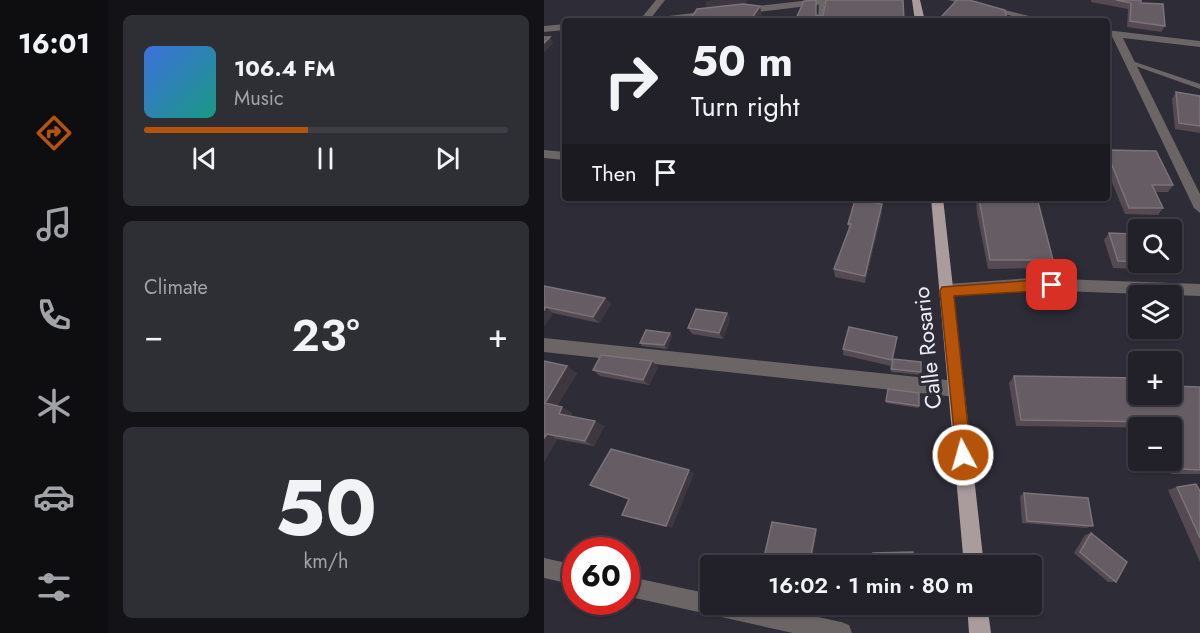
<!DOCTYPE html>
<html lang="en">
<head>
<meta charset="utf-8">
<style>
	:root { --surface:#222129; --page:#2e2e35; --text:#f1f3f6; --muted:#a2a3a8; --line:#3f3e46; --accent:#b45309 }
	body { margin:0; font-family:Jost,sans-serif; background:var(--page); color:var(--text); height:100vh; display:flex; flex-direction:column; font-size:22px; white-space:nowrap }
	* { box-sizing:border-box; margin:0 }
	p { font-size:20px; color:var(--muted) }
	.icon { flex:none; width:33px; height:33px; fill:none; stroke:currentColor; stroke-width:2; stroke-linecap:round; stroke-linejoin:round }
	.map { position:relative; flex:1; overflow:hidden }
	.details { display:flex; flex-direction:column; gap:15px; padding:15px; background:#131217; width:436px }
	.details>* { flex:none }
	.hud { position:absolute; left:18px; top:18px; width:548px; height:183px; border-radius:6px; box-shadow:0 2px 4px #0004,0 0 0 2px var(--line); background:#222129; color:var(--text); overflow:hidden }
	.tools { position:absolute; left:584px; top:219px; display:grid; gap:12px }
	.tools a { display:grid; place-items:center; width:54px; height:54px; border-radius:6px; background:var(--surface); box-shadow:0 2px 4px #0004,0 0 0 2px var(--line); font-size:30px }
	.speed { position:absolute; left:18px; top:537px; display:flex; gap:12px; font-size:30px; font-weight:700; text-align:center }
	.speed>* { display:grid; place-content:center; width:78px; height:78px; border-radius:50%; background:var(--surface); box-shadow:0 2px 4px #0004,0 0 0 2px var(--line); line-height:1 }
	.speed .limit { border:9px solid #d22; background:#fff; color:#111 }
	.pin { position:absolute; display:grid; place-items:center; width:51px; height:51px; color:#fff; margin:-26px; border-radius:12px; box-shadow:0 3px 9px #0006 }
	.me { position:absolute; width:66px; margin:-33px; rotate:354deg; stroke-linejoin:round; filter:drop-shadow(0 0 4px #0008) }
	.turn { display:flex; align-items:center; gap:21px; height:126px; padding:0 30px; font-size:27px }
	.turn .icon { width:78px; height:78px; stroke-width:2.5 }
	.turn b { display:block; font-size:42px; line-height:51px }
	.then { display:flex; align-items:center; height:57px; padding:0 30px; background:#0003; gap:12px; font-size:22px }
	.big { font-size:45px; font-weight:600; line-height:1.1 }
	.details .widget { flex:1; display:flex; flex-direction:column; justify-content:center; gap:9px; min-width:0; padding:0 21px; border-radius:9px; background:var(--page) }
	.details .dial { align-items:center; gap:0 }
	.dial b { font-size:78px; line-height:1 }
	.song { display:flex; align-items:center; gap:18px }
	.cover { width:72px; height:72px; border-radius:9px; background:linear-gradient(135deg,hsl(220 70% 55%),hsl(170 70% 35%)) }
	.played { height:6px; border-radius:3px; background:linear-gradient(90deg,var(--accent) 45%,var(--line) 45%) }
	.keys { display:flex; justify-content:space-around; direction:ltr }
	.heat { display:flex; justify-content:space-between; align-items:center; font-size:33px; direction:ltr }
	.trip { position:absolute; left:156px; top:555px; width:342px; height:60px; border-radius:6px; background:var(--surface); box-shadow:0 2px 4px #0004,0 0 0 2px var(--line); font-weight:600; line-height:60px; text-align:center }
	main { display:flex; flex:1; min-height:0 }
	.dock { display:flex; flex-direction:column; width:108px; justify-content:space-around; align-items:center; background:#0e0d10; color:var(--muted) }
	.dock .icon { width:42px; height:42px }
	.dock .on { color:var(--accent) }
	.dock b { font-size:27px; color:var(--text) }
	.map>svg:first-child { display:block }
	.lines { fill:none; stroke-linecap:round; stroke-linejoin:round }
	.service { fill:#6c6565; fill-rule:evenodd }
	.minor { fill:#6c6565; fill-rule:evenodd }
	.tertiary { fill:#6c6565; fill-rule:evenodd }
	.primary { fill:#aa9b9c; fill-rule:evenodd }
	.wall { fill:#554a52 }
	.shaded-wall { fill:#3f3740 }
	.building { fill:#665c64; stroke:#7b727a; stroke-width:1.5 }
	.route { fill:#b45309; stroke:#753606; stroke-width:1.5 }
	.labels { text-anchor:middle; stroke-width:6; stroke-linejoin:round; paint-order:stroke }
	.street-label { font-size:22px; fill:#eeecf4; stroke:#2e2c37 }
</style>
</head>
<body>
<main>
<nav class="dock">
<b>16:01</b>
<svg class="icon on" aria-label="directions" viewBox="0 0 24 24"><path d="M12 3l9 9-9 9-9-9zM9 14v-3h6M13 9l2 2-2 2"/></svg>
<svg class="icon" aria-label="music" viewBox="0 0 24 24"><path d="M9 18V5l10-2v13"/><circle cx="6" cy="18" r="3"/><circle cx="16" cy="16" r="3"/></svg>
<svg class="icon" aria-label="phone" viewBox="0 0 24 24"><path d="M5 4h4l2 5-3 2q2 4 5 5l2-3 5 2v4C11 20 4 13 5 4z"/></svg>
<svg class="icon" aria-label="climate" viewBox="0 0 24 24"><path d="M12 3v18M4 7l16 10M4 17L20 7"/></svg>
<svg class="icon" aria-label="car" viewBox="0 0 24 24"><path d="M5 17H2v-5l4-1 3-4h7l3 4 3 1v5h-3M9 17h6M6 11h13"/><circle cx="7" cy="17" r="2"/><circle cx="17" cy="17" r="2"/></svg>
<svg class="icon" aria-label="filters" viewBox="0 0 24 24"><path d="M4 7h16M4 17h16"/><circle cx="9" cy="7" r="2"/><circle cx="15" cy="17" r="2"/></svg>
</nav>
<section class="details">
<div class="widget">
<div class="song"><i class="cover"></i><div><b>106.4 FM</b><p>Music</p></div></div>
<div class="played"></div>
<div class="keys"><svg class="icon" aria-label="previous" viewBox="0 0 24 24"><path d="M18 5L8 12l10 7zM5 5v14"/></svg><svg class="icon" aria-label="pause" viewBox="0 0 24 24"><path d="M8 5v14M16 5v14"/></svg><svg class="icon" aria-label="next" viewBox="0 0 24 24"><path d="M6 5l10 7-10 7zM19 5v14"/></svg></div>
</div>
<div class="widget"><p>Climate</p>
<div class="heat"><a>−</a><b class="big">23°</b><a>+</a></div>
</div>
<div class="widget dial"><b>50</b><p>km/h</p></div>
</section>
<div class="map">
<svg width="656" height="633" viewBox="0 0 656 633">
	<rect width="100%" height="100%" fill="#2e2c37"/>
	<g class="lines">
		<path class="service" d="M275 0 280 1V21H274Z
			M585 60 656 84V89L583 63 582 62Z"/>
		<path class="minor" d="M112 0H121L107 18 167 11 172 14 167 17 127 21H95Z
			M267 0H293L289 3 197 14 193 11 197 8Z
			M21 24V30L0 32V26Z
			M569 32 577 34 656 194V213L650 208 567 34Z
			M0 150 21 152V160L0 158Z
			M487 278 656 284V296L487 290 403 296 398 294 396 290 398 286 403 284Z
			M0 338 412 381 418 384 420 389 418 394 412 397 0 352Z
			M0 558 32 565V585L0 578Z
			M82 576 166 594V604H214L297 622 305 625 308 633H249L82 596Z"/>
		<path class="tertiary" d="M404 0H420L505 21H488Z
			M562 30 656 41V47L562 36Z"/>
		<path class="primary" d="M368 0H376L381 21H371Z
			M387 198H399L440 566H420Z
			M423 604H443L447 633H425Z"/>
	</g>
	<path class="wall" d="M547 0H597V3L621 26 617 32 583 27 584 9 547 2Z
		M562 91 567 100 562 108Z
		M632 92 656 96V133L631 129 628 99Z
		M562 150 629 185 624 192H611L619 208 614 215 581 214 562 168Z
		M432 198H493L509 260 505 268 444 269 433 213Z
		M338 212 321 283 291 277 290 269 305 230 304 224Z
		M565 233 594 252V262H597L592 269 569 268 560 240Z
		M0 286 61 298 67 304 55 323 9 313 1 325H0Z
		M183 313 186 319 179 339 148 334 144 328Z
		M126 333 128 336 123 349 98 346 96 343Z
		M352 343 349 359 377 372 376 375 347 372 348 364 347 366 299 355V349Z
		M0 361 33 373 13 406 18 407 28 413 27 416 60 426 50 446 13 439 0 462Z
		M114 367 105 385 56 376 49 370Z
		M470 376 594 394 656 387V474H627L623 460H627V428L472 426 465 383Z
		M344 389 375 406 374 408 342 403Z
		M633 487 656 491V562L624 490Z
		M480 493 549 526 542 528 478 523 476 496Z
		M547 533 572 582H564L530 553 541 535Z"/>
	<path class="shaded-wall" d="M172 0H203L202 5 163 9 161 1Z
		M216 6 218 17 216 21H206Z
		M6 37 9 43 0 52V43Z
		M338 204V212L321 283V276Z
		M61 298 67 304 55 323 49 317Z
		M2 307 9 313 1 325H0V310Z
		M183 313 186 319 179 339 175 333Z
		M126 333 128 336 123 349 120 345Z
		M108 361 114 367 105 385 99 380Z
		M23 366 33 373 11 409 1 403Z
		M18 407 28 413 25 419 15 414Z
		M51 421 60 426 50 446 41 441Z
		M3 434 13 439 0 462V438Z
		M145 470 150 474 128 528 122 526Z
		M272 529 273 531 267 566H265Z"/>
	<path class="building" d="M272 0V15L279 16 282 0H359L360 21H251L260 1Z
		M413 0H425L461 10 463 19 486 21H396L397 17Z
		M572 0H597V3L619 4 621 26 586 21 587 3Z
		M199 4 216 6 206 21H145L153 9Z
		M0 37H6L0 43Z
		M562 91 567 100H562Z
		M632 92 656 96V126L635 123Z
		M562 150 612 151 629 185H608L619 208H585Z
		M435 198H493L509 260H446Z
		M311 200 338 204 321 276 290 269 307 224H304Z
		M565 233 588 234 594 252V262L574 261Z
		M0 286 61 298 49 317 2 307 0 310Z
		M152 309 183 313 175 333 144 328Z
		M305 327 353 337 348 360 299 349Z
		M102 330 126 333 120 345 96 343Z
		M57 355 108 361 99 380 49 370Z
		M349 359 377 362V372L347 369Z
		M0 361 23 366 1 403 18 407 15 414 51 421 41 441 3 434 0 438Z
		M470 376 594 378V394H627V386L656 387V470L638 469 627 438V428H623L621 422 477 420Z
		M344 389 375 393V406L342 401Z
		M67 449 145 470 122 526 78 515 85 499 46 485Z
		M652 484 656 491V538L633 487Z
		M480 493 544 498 549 526 483 521Z
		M228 522 272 529 265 566H240L219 562Z
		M547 533 583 562 572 582 536 552Z
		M369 552 370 566H330L329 553Z"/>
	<path class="route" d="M508 279 515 285 508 290 410 296 427 455 425 461 419 463 413 461 396 291 398 287Z"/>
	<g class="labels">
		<g class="street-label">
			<text transform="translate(383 348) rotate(-96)" y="8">Calle Rosario</text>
		</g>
	</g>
</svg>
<div class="tools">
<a><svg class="icon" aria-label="search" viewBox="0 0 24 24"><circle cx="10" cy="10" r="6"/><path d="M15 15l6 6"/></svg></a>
<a><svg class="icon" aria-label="layers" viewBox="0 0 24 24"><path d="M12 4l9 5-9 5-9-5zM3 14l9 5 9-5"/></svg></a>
<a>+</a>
<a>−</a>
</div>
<div class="speed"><div class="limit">60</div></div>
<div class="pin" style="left:508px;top:285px;background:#d93025"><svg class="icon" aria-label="arrive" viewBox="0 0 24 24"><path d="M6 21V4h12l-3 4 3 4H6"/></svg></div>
<svg class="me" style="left:419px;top:455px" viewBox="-20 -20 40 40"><circle r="17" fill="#b45309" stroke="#fff" stroke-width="3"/><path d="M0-11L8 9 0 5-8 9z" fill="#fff"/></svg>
<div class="trip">16:02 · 1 min · 80 m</div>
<div class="hud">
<div class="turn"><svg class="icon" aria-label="right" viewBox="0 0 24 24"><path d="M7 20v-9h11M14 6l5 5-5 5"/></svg><div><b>50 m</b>Turn right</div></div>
<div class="then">Then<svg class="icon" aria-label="arrive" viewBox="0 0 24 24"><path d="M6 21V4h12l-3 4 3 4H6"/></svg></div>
</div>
</div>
</main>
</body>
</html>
